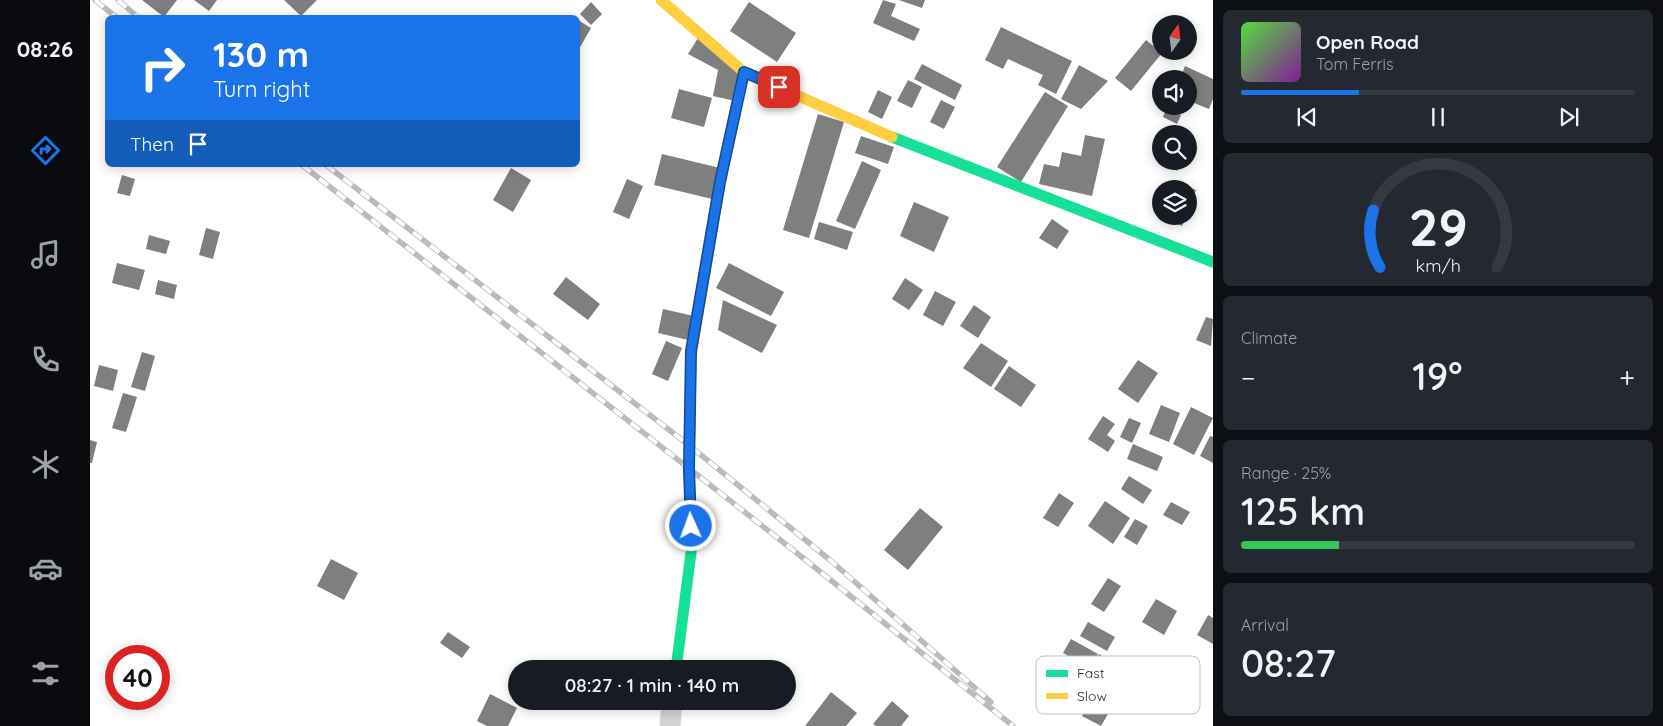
<!DOCTYPE html>
<html lang="en">
<head>
<meta charset="utf-8">
<style>
	:root { --surface:#171b24; --page:#242831; --text:#f1f3f6; --muted:#9ea1a6; --line:#363941; --accent:#1a73e8 }
	body { margin:0; font-family:Quicksand,sans-serif; background:var(--page); color:var(--text); height:100vh; display:flex; flex-direction:column; font-size:19px; white-space:nowrap }
	* { box-sizing:border-box; margin:0 }
	p { font-size:16px; color:var(--muted) }
	.icon { flex:none; width:28px; height:28px; fill:none; stroke:currentColor; stroke-width:2; stroke-linecap:round; stroke-linejoin:round }
	.map { position:relative; flex:1; overflow:hidden }
	.details { display:flex; flex-direction:column; gap:10px; padding:10px; background:#0d0f14; width:450px }
	.details>* { flex:none }
	.top-card { position:absolute; left:15px; top:15px; width:475px; height:152px; border-radius:8px; box-shadow:0 2px 12px #0003; background:#1a73e8; color:#fff; overflow:hidden }
	.needle { width:32px; rotate:14deg }
	.buttons { position:absolute; left:1062px; top:15px; display:grid; gap:10px }
	.buttons a { display:grid; place-items:center; width:45px; height:45px; border-radius:50%; background:var(--surface); box-shadow:0 2px 12px #0003; font-size:25px }
	.speed { position:absolute; left:15px; top:645px; display:flex; gap:10px; font-size:25px; font-weight:700; text-align:center }
	.speed>* { display:grid; place-content:center; width:65px; height:65px; border-radius:50%; background:var(--surface); box-shadow:0 2px 12px #0003; line-height:1 }
	.speed .limit { border:8px solid #d22; background:#fff; color:#111 }
	.pin { position:absolute; display:grid; place-items:center; width:42px; height:42px; color:#fff; margin:-21px; border-radius:10px; box-shadow:0 2px 8px #0006 }
	.me { position:absolute; width:55px; margin:-28px; rotate:358deg; stroke-linejoin:round; filter:drop-shadow(0 0 4px #0008) }
	.turn { display:flex; align-items:center; gap:18px; height:105px; padding:0 25px; font-size:22px }
	.turn .icon { width:65px; height:65px; stroke-width:2.5 }
	.turn b { display:block; font-size:35px; line-height:42px }
	.then { display:flex; align-items:center; height:48px; padding:0 25px; background:#0003; gap:10px; font-size:19px }
	.big { font-size:38px; font-weight:600; line-height:1.1 }
	.details .widget { flex:1; display:flex; flex-direction:column; justify-content:center; gap:8px; min-width:0; padding:0 18px; border-radius:8px; background:var(--page) }
	.details .dial { align-items:center; gap:0 }
	.dial svg { height:130px; overflow:visible; fill:none; stroke:var(--line); stroke-width:7; stroke-linecap:round; text-anchor:middle }
	.dial text { fill:var(--text); stroke:none }
	.song { display:flex; align-items:center; gap:15px }
	.cover { width:60px; height:60px; border-radius:8px; background:linear-gradient(135deg,hsl(110 70% 55%),hsl(290 70% 35%)) }
	.played { height:5px; border-radius:2px; background:linear-gradient(90deg,var(--accent) 30%,var(--line) 30%) }
	.keys { display:flex; justify-content:space-around; direction:ltr }
	.heat { display:flex; justify-content:space-between; align-items:center; font-size:28px; direction:ltr }
	.charge { height:8px; border-radius:4px; background:linear-gradient(90deg,#34c759 25%,var(--line) 0) }
	.trip { position:absolute; left:418px; top:660px; width:288px; height:50px; border-radius:25px; background:var(--surface); box-shadow:0 2px 12px #0003; font-weight:600; line-height:50px; text-align:center }
	main { display:flex; flex:1; min-height:0 }
	.dock { display:flex; flex-direction:column; width:90px; justify-content:space-around; align-items:center; background:#090b0e; color:var(--muted) }
	.dock .icon { width:35px; height:35px }
	.dock .current { color:var(--accent) }
	.dock b { font-size:22px; color:var(--text) }
	.map>svg:first-child { display:block }
	.building { fill:#7f7f7f }
	.lines { fill:none; stroke-linecap:round; stroke-linejoin:round }
	.street { stroke:#d4d4d4; stroke-width:21 }
	.fast { stroke:#16e098; stroke-width:11 }
	.slow { stroke:#ffcf43; stroke-width:11 }
	.rail-casing { stroke:#bbb; stroke-width:5.5 }
	.rail { stroke:#fff; stroke-width:4; stroke-dasharray:11; stroke-linecap:butt }
	.route-casing { stroke:#114b97; stroke-width:12 }
	.route { stroke:#1a73e8; stroke-width:9 }
	.key { fill:#fff; stroke:#c1c1c1; stroke-width:1 }
	.key-label { font-size:14px; fill:#2f2f2f }
</style>
</head>
<body>
<main>
<nav class="dock">
<b>08:26</b>
<svg class="icon current" aria-label="directions" viewBox="0 0 24 24"><path d="M12 3l9 9-9 9-9-9zM9 14v-3h6M13 9l2 2-2 2"/></svg>
<svg class="icon" aria-label="music" viewBox="0 0 24 24"><path d="M9 18V5l10-2v13"/><circle cx="6" cy="18" r="3"/><circle cx="16" cy="16" r="3"/></svg>
<svg class="icon" aria-label="phone" viewBox="0 0 24 24"><path d="M5 4h4l2 5-3 2q2 4 5 5l2-3 5 2v4C11 20 4 13 5 4z"/></svg>
<svg class="icon" aria-label="climate" viewBox="0 0 24 24"><path d="M12 3v18M4 7l16 10M4 17L20 7"/></svg>
<svg class="icon" aria-label="car" viewBox="0 0 24 24"><path d="M5 17H2v-5l4-1 3-4h7l3 4 3 1v5h-3M9 17h6M6 11h13"/><circle cx="7" cy="17" r="2"/><circle cx="17" cy="17" r="2"/></svg>
<svg class="icon" aria-label="filters" viewBox="0 0 24 24"><path d="M4 7h16M4 17h16"/><circle cx="9" cy="7" r="2"/><circle cx="15" cy="17" r="2"/></svg>
</nav>
<div class="map">
<svg width="1123" height="726" viewBox="0 0 1123 726">
	<rect width="100%" height="100%" fill="#fff"/>
	<path class="building" d="M52 0H87L74 17Z
		M104 0H127L119 11Z
		M194 0H227L211 16Z
		M793 0 806 4 801 16 830 29 824 41 783 23Z
		M809 0H835L832 8Z
		M501 2 512 14 501 25 490 14Z
		M659 2 706 33 687 62 640 31Z
		M488 20 501 28 489 49 488 48Z
		M911 27 982 61 966 94 948 85 953 75 918 59 913 69 895 60Z
		M608 38 652 65 645 101 623 96 628 70 598 54Z
		M1056 40 1072 53 1041 91 1025 78Z
		M832 64 872 85 865 100 824 79Z
		M989 65 1018 81 991 109 971 99Z
		M1095 66 1123 79V99L1119 109 1099 101V79H1090Z
		M818 80 832 87 822 108 807 101Z
		M589 89 622 98 614 127 581 118Z
		M788 90 802 97 792 119 778 112Z
		M955 92 978 106 931 182 907 167Z
		M851 100 865 107 854 129 840 122Z
		M1076 109 1091 115 1087 124 1073 117Z
		M728 114 754 122 719 238 693 230Z
		M995 135 1015 139 1002 196 949 184 954 164 969 167 972 152 991 156Z
		M771 136 804 147 798 164 765 153Z
		M572 154 630 168 622 199 564 185Z
		M772 161 791 170 765 229 746 221Z
		M1072 161H1093L1087 171Z
		M421 168 441 180 423 212 403 200Z
		M32 175 45 179 40 196 27 193Z
		M537 179 553 186 539 219 523 212Z
		M1084 180 1106 190 1099 208V189H1080Z
		M824 202 859 217 844 252 810 236Z
		M1071 211V216H1096L1092 226 1067 216Z
		M962 219 979 231 967 249 949 238Z
		M729 222 763 232 757 250 724 239Z
		M116 228 130 232 123 259 109 255Z
		M59 235 80 241 76 254 56 249Z
		M27 263 55 270 49 290 22 283Z
		M639 263 694 292 681 316 626 288Z
		M476 277 510 304 498 320 463 294Z
		M815 278 833 290 819 310 802 299Z
		M68 280 87 285 84 299 65 294Z
		M845 291 866 302 853 326 833 315Z
		M633 300 687 325 672 353 628 330Z
		M884 305 901 317 888 338 870 326Z
		M573 309 604 316 598 340 568 333Z
		M1116 317 1123 319 1121 346 1106 340Z
		M576 341 592 348 578 381 562 374Z
		M891 343 918 361 901 387 873 368Z
		M52 352 65 356 55 391 41 387Z
		M1048 360 1068 373 1048 403 1028 389Z
		M9 365 28 370 23 391 4 386Z
		M919 366 946 385 931 407 904 389Z
		M33 393 47 397 36 432 22 428Z
		M1071 405 1090 413 1079 442 1059 434Z
		M1101 407 1123 418 1104 455 1083 444Z
		M1013 416 1025 424 1017 435 1025 441 1018 452 998 439Z
		M1039 418 1051 423 1042 443 1030 437Z
		M1120 436 1123 437V463L1110 456Z
		M0 440 7 442 2 463H0Z
		M1043 444 1073 457 1067 471 1037 459Z
		M1039 476 1062 490 1053 504 1031 489Z
		M969 493 984 503 968 527 953 518Z
		M1015 501 1040 518 1023 544 998 526Z
		M1081 502 1100 512 1092 525 1073 515Z
		M830 508 853 527 818 570 794 550Z
		M1045 519 1058 526 1047 545 1034 537Z
		M241 559 268 573 254 600 227 586Z
		M1018 578 1031 586 1014 612 1001 604Z
		M1066 599 1087 611 1074 635 1052 622Z
		M1118 615 1123 618V644L1107 635Z
		M998 622 1025 637 1017 651 990 636Z
		M358 632 380 647 372 658 350 643Z
		M981 639 1008 654 1000 668 973 653Z
		M1009 654 1027 665 1020 678 1001 667Z
		M741 692 767 713 756 726H715Z
		M400 694 427 708 418 726H397L387 721Z
		M802 701 819 716 811 726H786L783 724Z
		M999 703 1018 714 1011 726 992 716Z"/>
	<g class="lines">
		<path class="street" d="M580 726 582 701"/>
		<path class="fast" d="M802 137 1123 262
			M586 669 602 545 599 469 601 357"/>
		<path class="slow" d="M571 0 654 72 802 137
			M601 357 630 182 654 72"/>
		<defs>
			<path id="rail" d="M5 0 27 18
				M28 0 49 18
				M212 165 703 550 923 726
				M236 165 600 446 740 560 901 702"/>
		</defs>
		<use href="#rail" class="rail-casing"/>
		<use href="#rail" class="rail"/>
	</g>
	<g class="lines">
		<defs>
			<path id="route" d="M601 526 599 469 601 351 630 182 654 72 689 87"/>
		</defs>
		<use href="#route" class="route-casing"/>
		<use href="#route" class="route"/>
	</g>
	<rect x="946" y="656" width="164" height="58" rx="8" class="key"/>
	<rect x="956" y="670" width="22" height="7" fill="#16e098"/>
	<rect x="956" y="693" width="22" height="6" fill="#ffcf43"/>
	<g class="key-label">
		<text x="987" y="678">Fast</text>
		<text x="987" y="701">Slow</text>
	</g>
</svg>
<div class="buttons">
<a><svg class="needle" viewBox="-14 -14 28 28"><path d="M0-13l5 13h-10z" fill="#e53935"/><path d="M0 13l5-13h-10z" fill="#9ea1a6"/></svg></a>
<a><svg class="icon" aria-label="sound" viewBox="0 0 24 24"><path d="M4 9h4l5-4v14l-5-4H4zM17 9q2 3 0 6"/></svg></a>
<a><svg class="icon" aria-label="search" viewBox="0 0 24 24"><circle cx="10" cy="10" r="6"/><path d="M15 15l6 6"/></svg></a>
<a><svg class="icon" aria-label="layers" viewBox="0 0 24 24"><path d="M12 4l9 5-9 5-9-5zM3 14l9 5 9-5"/></svg></a>
</div>
<div class="speed"><div class="limit">40</div></div>
<div class="pin" style="left:689px;top:87px;background:#d93025"><svg class="icon" aria-label="arrive" viewBox="0 0 24 24"><path d="M6 21V4h12l-3 4 3 4H6"/></svg></div>
<svg class="me" style="left:601px;top:526px" viewBox="-20 -20 40 40"><circle r="17" fill="#1a73e8" stroke="#fff" stroke-width="3"/><path d="M0-11L8 9 0 5-8 9z" fill="#fff"/></svg>
<div class="trip">08:27 · 1 min · 140 m</div>
<div class="top-card">
<div class="turn"><svg class="icon" aria-label="right" viewBox="0 0 24 24"><path d="M7 20v-9h11M14 6l5 5-5 5"/></svg><div><b>130 m</b>Turn right</div></div>
<div class="then">Then<svg class="icon" aria-label="arrive" viewBox="0 0 24 24"><path d="M6 21V4h12l-3 4 3 4H6"/></svg></div>
</div>
</div>
<section class="details">
<div class="widget">
<div class="song"><i class="cover"></i><div><b>Open Road</b><p>Tom Ferris</p></div></div>
<div class="played"></div>
<div class="keys"><svg class="icon" aria-label="previous" viewBox="0 0 24 24"><path d="M18 5L8 12l10 7zM5 5v14"/></svg><svg class="icon" aria-label="pause" viewBox="0 0 24 24"><path d="M8 5v14M16 5v14"/></svg><svg class="icon" aria-label="next" viewBox="0 0 24 24"><path d="M6 5l10 7-10 7zM19 5v14"/></svg></div>
</div>
<div class="widget dial"><svg viewBox="0 0 100 80">
<path d="M14 69A42 42 0 1 1 86 69"/>
<path d="M14 69A42 42 0 0 1 10 34" stroke="#1a73e8"/>
<text x="50" y="56" font-size="32" font-weight="700">29</text>
<text x="50" y="72" font-size="11">km/h</text>
</svg></div>
<div class="widget"><p>Climate</p>
<div class="heat"><a>−</a><b class="big">19°</b><a>+</a></div>
</div>
<div class="widget"><p>Range · 25%</p><b class="big">125 km</b><div class="charge"></div></div>
<div class="widget"><p>Arrival</p><b class="big">08:27</b></div>
</section>
</main>
</body>
</html>
